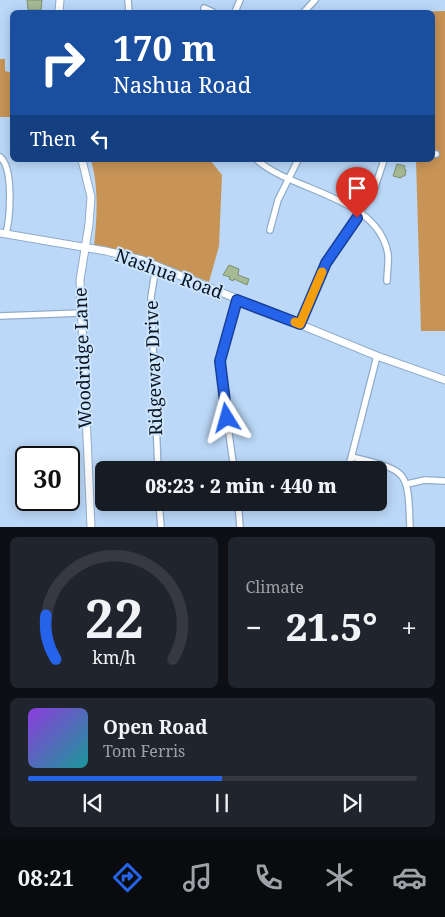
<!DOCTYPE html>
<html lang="en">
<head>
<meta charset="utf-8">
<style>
	:root { --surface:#171b24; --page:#20242c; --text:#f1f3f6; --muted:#9ea1a6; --line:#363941; --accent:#2563eb }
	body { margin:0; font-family:"Noto Serif",serif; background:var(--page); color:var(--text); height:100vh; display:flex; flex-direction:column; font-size:19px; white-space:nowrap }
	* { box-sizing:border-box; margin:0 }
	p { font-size:16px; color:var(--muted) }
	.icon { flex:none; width:28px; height:28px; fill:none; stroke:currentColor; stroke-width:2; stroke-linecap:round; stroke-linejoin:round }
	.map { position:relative; height:527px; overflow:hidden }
	.details { display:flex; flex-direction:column; gap:10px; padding:10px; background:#0d0f14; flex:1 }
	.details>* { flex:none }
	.banner { position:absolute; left:10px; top:10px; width:425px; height:152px; border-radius:8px; box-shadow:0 2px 12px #0003; background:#1a4fa0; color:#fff; overflow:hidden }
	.speed { position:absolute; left:15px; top:446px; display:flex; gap:10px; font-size:25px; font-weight:700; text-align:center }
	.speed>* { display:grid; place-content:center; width:65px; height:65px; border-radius:50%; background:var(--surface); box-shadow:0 2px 12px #0003; line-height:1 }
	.speed .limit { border:2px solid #111; border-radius:8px; background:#fff; color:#111 }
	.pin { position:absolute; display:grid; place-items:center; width:42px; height:42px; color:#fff; margin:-51px -21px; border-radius:50% 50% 50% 0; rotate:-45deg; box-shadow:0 0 5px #0007 }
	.pin .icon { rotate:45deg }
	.me { position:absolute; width:55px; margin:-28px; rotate:352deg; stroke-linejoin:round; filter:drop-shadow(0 0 4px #0008) }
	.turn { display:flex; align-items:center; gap:18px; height:105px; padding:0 20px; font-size:22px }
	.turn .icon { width:65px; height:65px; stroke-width:2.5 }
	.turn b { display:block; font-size:35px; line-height:42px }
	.then { display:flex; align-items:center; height:48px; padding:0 20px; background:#0003; gap:10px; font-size:19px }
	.big { font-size:38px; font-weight:800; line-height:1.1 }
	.details .widget { flex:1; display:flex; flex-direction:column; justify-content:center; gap:8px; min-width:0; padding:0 18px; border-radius:8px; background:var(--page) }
	.details .dial { align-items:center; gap:0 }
	.dial svg { height:130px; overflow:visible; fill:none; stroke:var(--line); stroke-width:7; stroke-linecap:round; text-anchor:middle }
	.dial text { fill:var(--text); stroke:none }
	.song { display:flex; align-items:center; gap:15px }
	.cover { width:60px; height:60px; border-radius:8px; background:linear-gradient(135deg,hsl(270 70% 55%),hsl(180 70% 35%)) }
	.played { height:5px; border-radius:2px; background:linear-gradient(90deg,var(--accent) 50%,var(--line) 50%) }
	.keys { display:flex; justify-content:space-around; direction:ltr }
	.heat { display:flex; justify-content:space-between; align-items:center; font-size:28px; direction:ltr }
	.details .tiles { flex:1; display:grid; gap:10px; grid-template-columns:1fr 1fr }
	.widget:last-child { grid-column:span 2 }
	.trip { position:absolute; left:95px; top:461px; width:292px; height:50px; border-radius:8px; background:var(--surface); box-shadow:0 2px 12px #0003; font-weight:800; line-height:50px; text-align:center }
	.dock { display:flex; height:80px; justify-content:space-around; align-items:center; background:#090b0e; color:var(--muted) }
	.dock .icon { width:35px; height:35px }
	.dock .active { color:var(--accent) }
	.dock b { font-size:22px; color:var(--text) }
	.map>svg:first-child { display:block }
	.forest { fill:#c89456 }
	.building { fill:#a6b995; stroke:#7d8f6d }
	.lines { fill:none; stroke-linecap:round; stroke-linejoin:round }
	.minor-casing { stroke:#8facca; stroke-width:8 }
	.tertiary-casing { stroke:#8facca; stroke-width:9 }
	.minor { stroke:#fff; stroke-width:5.5 }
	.tertiary { stroke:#fff; stroke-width:7 }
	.route-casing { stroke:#184099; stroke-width:12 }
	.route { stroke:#2563eb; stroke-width:9 }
	.slow { stroke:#f59e0b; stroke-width:9 }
	.labels { text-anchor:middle; stroke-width:4; stroke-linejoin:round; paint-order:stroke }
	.street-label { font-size:18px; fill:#09141f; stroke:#cde5fe }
</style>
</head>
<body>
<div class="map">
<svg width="445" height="527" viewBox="0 0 445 527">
	<rect width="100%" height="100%" fill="#bbd8f8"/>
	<path class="forest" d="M445 11V331H421L416 160H432V12H411Z
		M0 59H5V71L12 73V117H0Z
		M91 160H210L222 175 219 246 209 282 140 255 94 246C97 216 99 189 91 160Z"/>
	<path class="building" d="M27 0H42L41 10H28Z
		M397 164 405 166 404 169 406 170 405 176H402L401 178 393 176Z
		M229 265 239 269 238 275 249 279 247 285 234 279 233 281 229 279 230 277 223 275Z"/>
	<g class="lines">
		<defs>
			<path id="minor" d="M128 0 129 12
				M204 8 213 12
				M235 12 240 0
				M304 12 315 0
				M432 154H436
				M0 157C14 168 10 218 6 234
				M257 160C293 192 378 196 388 254 389 262 387 272 387 281
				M270 230 278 200 298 160
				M156 266 151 297 158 470
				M0 316 82 313
				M300 324 325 263 373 193 384 160
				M352 457C408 471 408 469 410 527
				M234 470 220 368 222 347 237 300
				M348 470 377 356
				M407 484 425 480 445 481
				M159 502 161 527
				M238 502 240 527"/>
			<path id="tertiary" d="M59 12 60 0
				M82 160 91 197 89 224 80 280 91 527
				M0 233 106 251 142 260 377 356 445 380"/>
		</defs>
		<use href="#minor" class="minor-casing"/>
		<use href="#tertiary" class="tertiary-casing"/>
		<use href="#minor" class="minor"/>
		<use href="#tertiary" class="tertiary"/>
	</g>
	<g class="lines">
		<defs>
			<path id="route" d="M227 418 220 361 237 300 300 324 326 263 357 218"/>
		</defs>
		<use href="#route" class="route-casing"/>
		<use href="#route" class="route"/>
		<path class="slow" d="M295 322 300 324 322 272"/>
	</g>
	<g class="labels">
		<g class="street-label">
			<text transform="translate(169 274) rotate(20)" y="6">Nashua Road</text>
			<text transform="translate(83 358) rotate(-92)" y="6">Woodridge Lane</text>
			<text transform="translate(154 368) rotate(-92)" y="6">Ridgeway Drive</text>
		</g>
	</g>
</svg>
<div class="speed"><div class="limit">30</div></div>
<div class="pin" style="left:357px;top:218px;background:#d93025"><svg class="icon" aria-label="arrive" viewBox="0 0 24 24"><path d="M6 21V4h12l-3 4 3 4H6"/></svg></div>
<svg class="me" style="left:227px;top:418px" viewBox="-20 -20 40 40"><path d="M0-17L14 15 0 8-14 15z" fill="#2563eb" stroke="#fff" stroke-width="4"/></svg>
<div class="trip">08:23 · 2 min · 440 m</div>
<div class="banner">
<div class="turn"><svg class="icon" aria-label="right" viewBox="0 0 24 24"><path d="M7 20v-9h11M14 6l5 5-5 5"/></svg><div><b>170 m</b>Nashua Road</div></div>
<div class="then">Then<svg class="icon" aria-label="left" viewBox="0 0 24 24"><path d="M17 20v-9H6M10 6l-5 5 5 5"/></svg></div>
</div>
</div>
<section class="details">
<div class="tiles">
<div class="widget dial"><svg viewBox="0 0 100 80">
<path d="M14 69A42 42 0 1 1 86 69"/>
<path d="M14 69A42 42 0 0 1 8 42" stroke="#2563eb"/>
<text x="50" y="56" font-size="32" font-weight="700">22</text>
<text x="50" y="72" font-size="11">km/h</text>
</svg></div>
<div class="widget"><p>Climate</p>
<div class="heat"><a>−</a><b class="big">21.5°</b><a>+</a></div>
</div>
<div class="widget">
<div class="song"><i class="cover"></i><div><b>Open Road</b><p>Tom Ferris</p></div></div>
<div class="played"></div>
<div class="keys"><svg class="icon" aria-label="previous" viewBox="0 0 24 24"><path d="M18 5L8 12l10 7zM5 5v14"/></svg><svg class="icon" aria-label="pause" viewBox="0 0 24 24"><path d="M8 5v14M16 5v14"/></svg><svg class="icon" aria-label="next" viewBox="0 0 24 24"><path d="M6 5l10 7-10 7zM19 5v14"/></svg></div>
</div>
</div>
</section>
<nav class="dock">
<b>08:21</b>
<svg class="icon active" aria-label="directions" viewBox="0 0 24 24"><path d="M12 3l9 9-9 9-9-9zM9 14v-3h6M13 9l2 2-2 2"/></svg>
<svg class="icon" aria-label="music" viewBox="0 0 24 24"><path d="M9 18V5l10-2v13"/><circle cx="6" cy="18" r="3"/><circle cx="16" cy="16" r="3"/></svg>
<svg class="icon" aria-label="phone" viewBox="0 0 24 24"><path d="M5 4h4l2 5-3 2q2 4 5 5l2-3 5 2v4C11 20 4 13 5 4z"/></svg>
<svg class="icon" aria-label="climate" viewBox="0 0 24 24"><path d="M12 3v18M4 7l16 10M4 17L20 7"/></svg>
<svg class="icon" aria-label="car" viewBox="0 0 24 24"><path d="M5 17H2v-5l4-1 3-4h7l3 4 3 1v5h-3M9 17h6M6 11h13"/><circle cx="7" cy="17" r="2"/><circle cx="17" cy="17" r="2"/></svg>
</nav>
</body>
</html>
